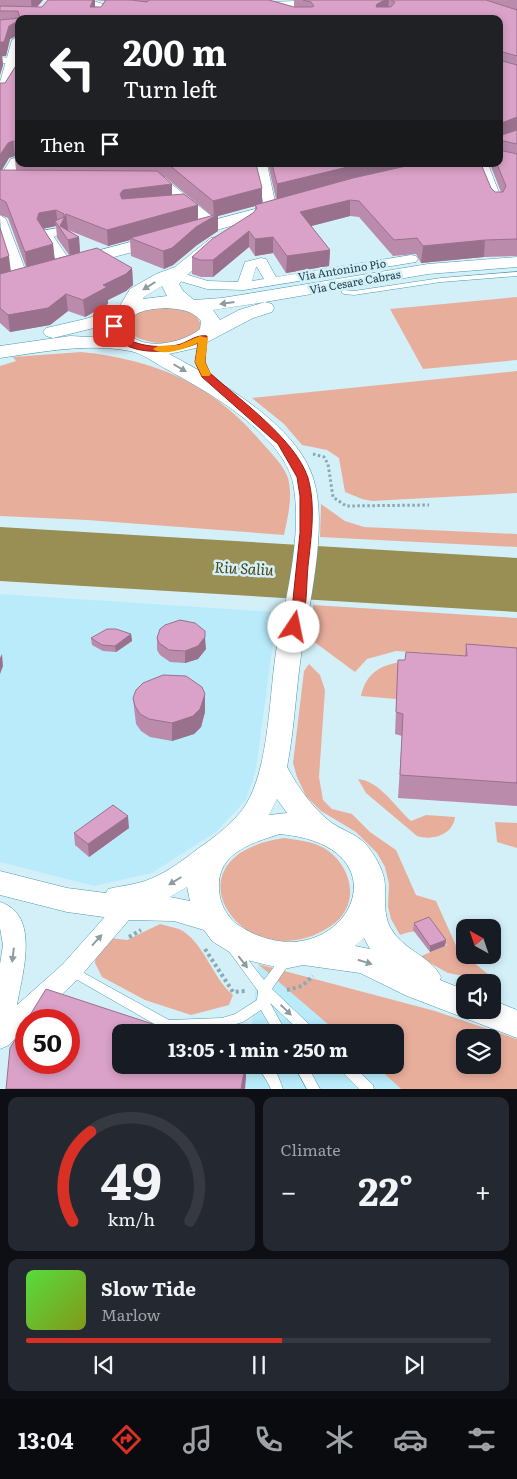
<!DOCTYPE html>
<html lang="en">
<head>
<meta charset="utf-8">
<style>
	:root { --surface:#171b24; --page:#242831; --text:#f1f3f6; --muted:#9ea1a6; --line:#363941; --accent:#d93025 }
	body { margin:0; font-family:Literata,serif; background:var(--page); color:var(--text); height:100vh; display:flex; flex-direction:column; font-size:19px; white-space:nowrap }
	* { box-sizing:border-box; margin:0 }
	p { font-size:16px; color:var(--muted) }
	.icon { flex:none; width:28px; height:28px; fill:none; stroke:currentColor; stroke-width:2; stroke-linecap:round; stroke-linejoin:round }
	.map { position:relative; height:1089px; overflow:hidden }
	.panel { display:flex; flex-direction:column; gap:8px; padding:8px; background:#0d0f14; flex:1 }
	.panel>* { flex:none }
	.top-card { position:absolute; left:15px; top:15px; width:488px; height:152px; border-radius:10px; box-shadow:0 2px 8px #0003; background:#202124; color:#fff; overflow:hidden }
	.needle { width:32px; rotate:320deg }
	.controls { position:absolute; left:456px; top:919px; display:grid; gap:10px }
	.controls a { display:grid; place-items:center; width:45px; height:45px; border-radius:10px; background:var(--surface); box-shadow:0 2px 8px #0003; font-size:25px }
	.speed { position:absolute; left:15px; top:1009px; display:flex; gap:10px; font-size:25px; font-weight:700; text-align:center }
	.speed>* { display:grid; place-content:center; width:65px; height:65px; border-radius:50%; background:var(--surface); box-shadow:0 2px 8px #0003; line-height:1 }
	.speed .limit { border:8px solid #d22; background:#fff; color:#111 }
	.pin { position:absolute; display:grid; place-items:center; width:42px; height:42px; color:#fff; margin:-21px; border-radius:10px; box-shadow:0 2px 8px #0006 }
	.me { position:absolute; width:55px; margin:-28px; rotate:11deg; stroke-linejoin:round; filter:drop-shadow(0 0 4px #0008) }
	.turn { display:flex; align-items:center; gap:18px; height:105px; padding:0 25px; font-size:22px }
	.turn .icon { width:65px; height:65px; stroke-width:2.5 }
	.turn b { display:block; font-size:35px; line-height:42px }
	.then { display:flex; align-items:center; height:48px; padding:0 25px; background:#0003; gap:10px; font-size:19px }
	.big { font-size:38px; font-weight:700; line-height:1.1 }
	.panel .tile { flex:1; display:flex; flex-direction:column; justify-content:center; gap:8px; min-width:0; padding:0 18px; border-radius:10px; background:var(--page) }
	.panel .dial { align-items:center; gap:0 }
	.dial svg { height:130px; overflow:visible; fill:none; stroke:var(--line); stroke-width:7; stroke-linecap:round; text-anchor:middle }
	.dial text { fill:var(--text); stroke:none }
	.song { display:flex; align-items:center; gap:15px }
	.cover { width:60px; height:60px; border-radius:8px; background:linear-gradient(135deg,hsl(110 70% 55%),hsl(70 70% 35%)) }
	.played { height:5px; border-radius:2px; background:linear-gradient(90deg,var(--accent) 55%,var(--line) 55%) }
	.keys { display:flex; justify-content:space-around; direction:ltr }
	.heat { display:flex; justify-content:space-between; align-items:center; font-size:28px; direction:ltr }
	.panel .tiles { flex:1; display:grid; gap:8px; grid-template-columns:1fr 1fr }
	.tile:last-child { grid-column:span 2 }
	.trip { position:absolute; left:112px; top:1024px; width:292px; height:50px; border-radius:10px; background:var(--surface); box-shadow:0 2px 8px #0003; font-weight:700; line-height:50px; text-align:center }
	.dock { display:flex; height:80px; justify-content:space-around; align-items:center; background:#090b0e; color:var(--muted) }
	.dock .icon { width:35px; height:35px }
	.dock .active { color:var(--accent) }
	.dock b { font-size:22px; color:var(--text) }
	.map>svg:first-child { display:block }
	.built { fill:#b9ebfb }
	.green { fill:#e8ae9c; fill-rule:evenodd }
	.water { fill:#998e53 }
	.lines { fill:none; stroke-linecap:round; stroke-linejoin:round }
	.lane-casing { stroke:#4c9ab0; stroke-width:1 }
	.street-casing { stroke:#4c9ab0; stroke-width:1 }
	.secondary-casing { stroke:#4c9ab0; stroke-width:1 }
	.path-far1 { stroke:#8aa9b2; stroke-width:3; stroke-dasharray:2.5 2.5; stroke-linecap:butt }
	.path { stroke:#8aa9b2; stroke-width:4; stroke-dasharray:3 3; stroke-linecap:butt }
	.lane { fill:#fff; fill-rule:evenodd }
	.street { fill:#fff; fill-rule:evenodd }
	.secondary { fill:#fff; fill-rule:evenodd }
	.wall { fill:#bb8bac; fill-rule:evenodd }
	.shaded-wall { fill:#99718c }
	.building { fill:#daa2c8; stroke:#99718c }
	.oneway { fill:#8c9ca1 }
	.route { fill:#d93025; stroke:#8d1f18 }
	.slow { fill:#f59e0b }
	.labels { text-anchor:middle; stroke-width:5; stroke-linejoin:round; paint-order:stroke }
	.far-street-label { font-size:11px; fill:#183943; stroke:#d3f0f9 }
	.water-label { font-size:15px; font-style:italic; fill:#4c4314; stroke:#d3f0f9 }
</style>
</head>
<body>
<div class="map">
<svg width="517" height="1089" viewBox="0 0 517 1089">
	<rect width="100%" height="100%" fill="#d3f0f9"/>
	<path class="built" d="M0 594 277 612 256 770 246 800 217 831 152 873 94 886 0 862Z
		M258 964 337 1032H251Z
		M49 1012 121 1036V1065L246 1078 248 1065H375L401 1089H12L26 1062H69V1020Z"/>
	<path class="green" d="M517 297V360L423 369 390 309Z
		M166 307C179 309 197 309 201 325 192 349 143 348 127 330 124 310 152 309 166 307Z
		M81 352C157 360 213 384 263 444 272 454 284 466 288 478 293 497 288 516 284 535L87 520 0 516V366L16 361 13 357Z
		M517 371V493L372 501 362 499 345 492 339 458 327 450 302 445 284 424 252 398Z
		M321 504 345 521 364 527 517 534V547L320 537Z
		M313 605 517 618V659L396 651 367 659 355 672 313 641Z
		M403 662 396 699 361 696C366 673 381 664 403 662Z
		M309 664 320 675 325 690 319 777 323 800 332 809 352 814 370 832 396 850 416 895 436 901 458 950 499 983 448 973 419 957 447 945C436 930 416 928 400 935L391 919 388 906 389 884 385 867 377 853 356 832 321 811 306 796 297 777 293 763 304 671Z
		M358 779C380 781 395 807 411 821L426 815 455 817C453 835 432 841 417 836L366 793Z
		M495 822 517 823V848L497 842Z
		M284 838C297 840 312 841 324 848 352 865 362 905 331 926 244 984 158 856 284 838Z
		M160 924C166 926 173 927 179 929 204 941 212 978 233 995L229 1005 191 1015 145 1000 102 977 95 963 96 956 110 938 127 940Z
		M258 964 435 1011 517 1039V1089H401L375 1065H396V1032H337ZM465 1038H492V1065H465Z"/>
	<path class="water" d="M0 527 517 558V612L0 581Z"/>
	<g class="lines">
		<defs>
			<path id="lane" d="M517 272V276L441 282 354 295 344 294 341 292 344 290 354 291 441 278Z
				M234 945 238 947 264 980 283 955 287 953 291 955 293 958 291 961 272 989 313 1028 315 1032H301L270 1003 286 1032H274L261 1010 243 1022 222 1028 189 1029 190 1032H172L163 1029 67 974 65 971 67 968 71 966 75 968 169 1020 222 1018 235 1014 257 1000 258 991 228 950 230 947Z
				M257 1065H270L278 1076 283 1089H271L268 1083Z
				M294 1065H307L320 1089H307Z
				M337 1065H352L373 1085 374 1089H359L339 1069Z"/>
			<path id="street" d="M75 0H91L109 6 102 19H92L98 7Z
				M0 57 13 58 18 61 13 64 0 63Z
				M15 158 19 159 20 164 9 182 5 183 1 182 0 177 11 159Z
				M255 164H267L277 211 275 214H267L265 211Z
				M476 164H488L503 203 501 206H493L491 203Z
				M152 177 165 179 219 222 220 225 219 228H209L158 185 148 184 146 181Z
				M0 215 6 219 28 277 26 280 21 281C6 277 0 229 0 215Z
				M58 228 64 232 54 237 73 265 71 268H61L40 234 41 231Z
				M411 255 416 256 418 259 416 262 244 290 207 289 173 279 171 276 178 272 208 281 238 282 245 262 261 258 266 259 276 277ZM256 267H257L264 279 252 281Z
				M126 899 134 902 137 908 134 914 79 978 35 1020H26V1028L9 1045 0 1049V964L3 945 0 928V902C41 915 22 974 17 1005L63 964 118 902Z"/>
			<path id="secondary" d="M210 0 266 2 326 0 332 4 326 8 266 10 216 4Z
				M19 36V71L17 78 5 96 0 97V82L12 40Z
				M278 203 284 204 286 208 284 212 76 267 70 266 67 262 70 258Z
				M217 237 223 238 226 242 223 246 187 275 179 284 183 291 194 300 222 298 428 264 517 257V267L428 274 265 302 272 304 274 308 272 312 253 318 196 348 169 354C216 379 299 425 314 481 327 524 311 598 303 643 296 684 295 726 287 767 298 787 313 809 332 823 345 832 360 835 369 848 377 859 385 873 385 887 385 900 384 915 390 927 402 950 431 956 441 977L440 980 465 990V1010H492V1000L517 1010V1038L407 996 360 973 303 965 284 969 239 958 212 941 204 930 174 921 126 920 67 912 0 895V871L67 888 106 893 108 889C120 886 133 885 145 881 165 874 182 861 199 848 215 837 233 823 245 806 270 767 269 692 277 646 286 596 303 533 293 483 282 433 205 390 164 368 154 362 141 353 130 351 87 343 42 352 0 358V346L70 336 110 338 106 325 53 338 46 336 43 332 46 328 85 319 118 309 130 289 156 274 175 267 211 238ZM162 286 167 296 143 299 144 297ZM265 302 239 310 220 320 213 310ZM166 308C180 309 192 310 201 321L200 329C182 344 135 354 125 326 133 310 150 309 166 308ZM277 799 287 813 269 815ZM280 834C419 847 337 990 238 925 229 919 222 907 220 897 212 855 248 844 280 834ZM187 887 190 901 170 897ZM364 938 370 949 355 946Z"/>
		</defs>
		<use href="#lane" class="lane-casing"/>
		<use href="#street" class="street-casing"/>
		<use href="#secondary" class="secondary-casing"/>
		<path class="path-far1" d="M313 454 324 457 328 464 333 497 346 506 429 505"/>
		<path class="path" d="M129 937 141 930
			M205 949 233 992 246 991
			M287 990 302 986 313 976"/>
		<use href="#lane" class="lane"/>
		<use href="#street" class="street"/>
		<use href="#secondary" class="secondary"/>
	</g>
	<path class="wall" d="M0 0H43L37 7H42L48 0H269L294 7V0H517V256L484 257 421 263 416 254 393 256 359 217 350 216 311 226 330 250 329 266 286 273 273 253 255 256 249 247 213 277H201L192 274V257L253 213 255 211V206L218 216V231L197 245 173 265 164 269 131 256 130 240 108 246 68 230 79 237 80 252 132 268 133 285 126 291 108 300V304L85 317 68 311 50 325 10 332 0 323V228L10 271 26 267 8 218 0 215V83H5L17 64 19 60V164H256L262 203 276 199 268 164H403V166L491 188 495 192H501L490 164H499V19L19 35 10 39 6 56H2L3 65 0 75ZM95 0 105 1 101 7H95ZM15 156H16L15 159 16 170H2L9 158ZM164 177H165L212 216 198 219 172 195ZM56 226 57 238 69 255 54 259 53 244 43 229Z
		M131 634 132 641 116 652 103 651 92 645 91 638Z
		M157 638 206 649 198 659 185 663 170 662 160 655 157 650Z
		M466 644 517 648V806L398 798 402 736 395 734 398 660H405L465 656Z
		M133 698 205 712 201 727 194 734 172 741 150 737 141 731 136 724Z
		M129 828 89 857 75 845 74 833Z
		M414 923 446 940 445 946 430 952 413 930Z"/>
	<path class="shaded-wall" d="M31 0H43L32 13Z
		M93 0H95V8L90 7Z
		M385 0H389L388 11 376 19 377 4Z
		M18 21 19 34 10 39 6 56H2L3 65 0 75V42L9 26Z
		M517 117V132L499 138V124Z
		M13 141 15 156 9 158 0 173V155L8 143Z
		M207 164H254L215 170Z
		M360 164H403V169L277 200V184Z
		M172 184V200L124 206 120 194 123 190Z
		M262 188V204L255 205V206L218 216V231L197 245 173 265 164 269 163 251 196 227 214 216 213 201Z
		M350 200V216L300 229V212Z
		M198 205V222L130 238V240L108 246 107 230Z
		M56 210 58 225 55 221 56 226 41 229 37 219 39 213Z
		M66 214 68 230 65 235 60 226Z
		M249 231V247L213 277V260Z
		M79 237 80 254 70 257 68 240Z
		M273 237V253L255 256V239Z
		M485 240 484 257 421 263 423 246Z
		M53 244 55 261 27 269 25 252Z
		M330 250 329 266 286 273 287 256Z
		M9 256 11 273 0 276V259Z
		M132 268 133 285 126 291 108 300V304L85 317 83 300 103 285Z
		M66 294 68 311 50 325 10 332 8 315Z
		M131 634 132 641 116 652 115 646Z
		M205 637 206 649 198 659 185 663V651Z
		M2 654 3 666 0 674V658Z
		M205 694V712L201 727 194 734 172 741V723Z
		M128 816 129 828 89 857 88 844Z
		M446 940 445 946 430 952V946Z
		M245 1065H246V1078L245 1089H241Z"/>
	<path class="building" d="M48 0H93L90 7H101L106 0H131L147 2 149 0H269L294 7H312L314 6 311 2 303 0H385L377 4 376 7H391L395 2 391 0H486L517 10V56L499 51V60L517 65V117L499 124V136L517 130V144L499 140V150L517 154V239L485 240 423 246 417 238 394 240 359 201 350 200 300 212 330 250 287 256 273 237 255 239 249 231 213 260H200L192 257 212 239 253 213 257 208 255 205 353 178 415 164H481L491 188 495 192H503L506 186 497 164H499V19H19V37L18 21 9 26 4 42H0V20L20 18 18 11H0V6L42 7Z
		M19 60V144L18 142 13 141 8 143 0 155V83H5L17 64Z
		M19 151V158L15 159Z
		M168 164H211L215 166 232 164H256L262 188 213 201Z
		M272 164H360L277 184Z
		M0 170 157 171 172 184 123 190 120 194 122 199 184 194 198 205 107 230 66 214 60 226 79 237 68 240 55 221 64 217V214L56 210 39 213 37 219 53 244 25 252 6 202 0 199Z
		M218 214 196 227 172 248 163 251 130 238Z
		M0 228 9 256 0 259Z
		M97 248 132 268 126 274 103 285 107 287 83 300 66 294 48 308 8 315 0 308V274Z
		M180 620 195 623 205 631V637L198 646 185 651 169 650 159 643 157 638 160 629 165 625Z
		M107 629H116L131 634 115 646 102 645 91 638Z
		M466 644 517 648V783L400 775 403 714 396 712 398 660H405L406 652 467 656Z
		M163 675 186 676 202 687 205 694 200 709 193 716 172 723 149 719 140 714 135 706 133 698 136 690 143 683Z
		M113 805 128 816 88 844 74 833Z
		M429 917 446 940 430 946 414 923Z
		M46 989 177 1032H121V1065H245L241 1089H6L10 1048 26 1022V1062H69V1020H27Z"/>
	<defs><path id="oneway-solid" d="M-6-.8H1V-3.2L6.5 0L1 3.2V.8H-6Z" transform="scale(1.25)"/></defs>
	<g class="oneway">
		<use href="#oneway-solid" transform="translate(149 286) rotate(148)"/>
		<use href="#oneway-solid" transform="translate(227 303) rotate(172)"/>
		<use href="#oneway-solid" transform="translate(180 368) rotate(30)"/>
		<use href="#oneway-solid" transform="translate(175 881) rotate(148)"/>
		<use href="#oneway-solid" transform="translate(97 940) rotate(-48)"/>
		<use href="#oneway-solid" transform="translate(13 955) rotate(97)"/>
		<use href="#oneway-solid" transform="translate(243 962) rotate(52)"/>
		<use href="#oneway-solid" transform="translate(365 962) rotate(17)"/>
		<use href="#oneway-solid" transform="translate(286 1010) rotate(44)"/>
	</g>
	<path class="route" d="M114 323 118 324C120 327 120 332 123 335 134 347 165 349 181 344 189 341 198 334 207 336L205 362 210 373C240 400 296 440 308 478 316 506 311 538 308 566 306 585 308 613 298 630H289L288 627 292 609 300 533V496L297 477 278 444 202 377 195 362 198 343C173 354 119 359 110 326Z"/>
	<path class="slow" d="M200 336 208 338 205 362 211 374 209 376H202L195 362 198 343C187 348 164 357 153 349L158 346 179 345Z"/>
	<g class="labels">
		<g class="far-street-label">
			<text transform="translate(342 270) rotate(-9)" y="4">Via Antonino Pio</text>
			<text transform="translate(355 282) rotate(-10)" y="4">Via Cesare Cabras</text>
		</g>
		<g class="water-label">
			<text transform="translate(244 569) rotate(3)" y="5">Riu Saliu</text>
		</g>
	</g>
</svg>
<div class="controls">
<a><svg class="needle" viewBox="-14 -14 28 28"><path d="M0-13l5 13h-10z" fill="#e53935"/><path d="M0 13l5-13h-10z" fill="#9ea1a6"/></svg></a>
<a><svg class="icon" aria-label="sound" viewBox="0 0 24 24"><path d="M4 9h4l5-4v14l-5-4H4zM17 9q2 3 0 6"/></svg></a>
<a><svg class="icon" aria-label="layers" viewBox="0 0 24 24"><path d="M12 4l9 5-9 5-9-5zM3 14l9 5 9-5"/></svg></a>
</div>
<div class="speed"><div class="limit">50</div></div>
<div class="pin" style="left:114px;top:326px;background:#d93025"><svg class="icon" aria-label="arrive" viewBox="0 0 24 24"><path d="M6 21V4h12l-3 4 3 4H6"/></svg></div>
<svg class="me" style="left:294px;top:627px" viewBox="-20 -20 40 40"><circle r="19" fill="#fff"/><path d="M0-13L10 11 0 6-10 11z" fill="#d93025"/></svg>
<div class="trip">13:05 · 1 min · 250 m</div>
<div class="top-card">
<div class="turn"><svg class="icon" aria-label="left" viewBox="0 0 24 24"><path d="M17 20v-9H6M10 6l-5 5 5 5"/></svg><div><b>200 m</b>Turn left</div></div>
<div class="then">Then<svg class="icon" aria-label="arrive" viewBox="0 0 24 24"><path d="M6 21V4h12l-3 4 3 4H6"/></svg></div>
</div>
</div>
<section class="panel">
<div class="tiles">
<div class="tile dial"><svg viewBox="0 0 100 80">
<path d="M14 69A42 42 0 1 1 86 69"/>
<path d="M14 69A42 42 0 0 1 25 14" stroke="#d93025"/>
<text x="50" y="56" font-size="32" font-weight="700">49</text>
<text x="50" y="72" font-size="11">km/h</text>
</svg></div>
<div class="tile"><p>Climate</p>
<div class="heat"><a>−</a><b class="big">22°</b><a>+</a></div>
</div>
<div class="tile">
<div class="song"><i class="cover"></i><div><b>Slow Tide</b><p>Marlow</p></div></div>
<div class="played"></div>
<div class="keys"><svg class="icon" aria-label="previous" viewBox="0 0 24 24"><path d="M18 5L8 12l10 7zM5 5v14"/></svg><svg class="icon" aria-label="pause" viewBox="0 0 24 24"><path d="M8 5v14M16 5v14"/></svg><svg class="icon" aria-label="next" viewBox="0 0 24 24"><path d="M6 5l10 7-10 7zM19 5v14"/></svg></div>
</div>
</div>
</section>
<nav class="dock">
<b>13:04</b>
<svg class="icon active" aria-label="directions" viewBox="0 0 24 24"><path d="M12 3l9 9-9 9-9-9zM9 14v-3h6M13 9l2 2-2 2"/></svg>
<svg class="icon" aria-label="music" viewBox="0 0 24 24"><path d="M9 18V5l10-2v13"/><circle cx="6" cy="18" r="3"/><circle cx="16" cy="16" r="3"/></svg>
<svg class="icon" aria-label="phone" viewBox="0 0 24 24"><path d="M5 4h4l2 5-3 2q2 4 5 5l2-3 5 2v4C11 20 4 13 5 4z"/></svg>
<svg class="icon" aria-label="climate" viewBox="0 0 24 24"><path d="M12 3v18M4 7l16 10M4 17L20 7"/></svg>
<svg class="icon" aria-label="car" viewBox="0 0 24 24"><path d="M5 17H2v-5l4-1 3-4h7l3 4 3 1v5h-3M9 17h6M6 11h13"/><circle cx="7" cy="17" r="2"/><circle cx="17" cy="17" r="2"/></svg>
<svg class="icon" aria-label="filters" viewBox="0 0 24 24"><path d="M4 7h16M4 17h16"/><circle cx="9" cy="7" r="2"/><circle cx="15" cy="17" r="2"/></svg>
</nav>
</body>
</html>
